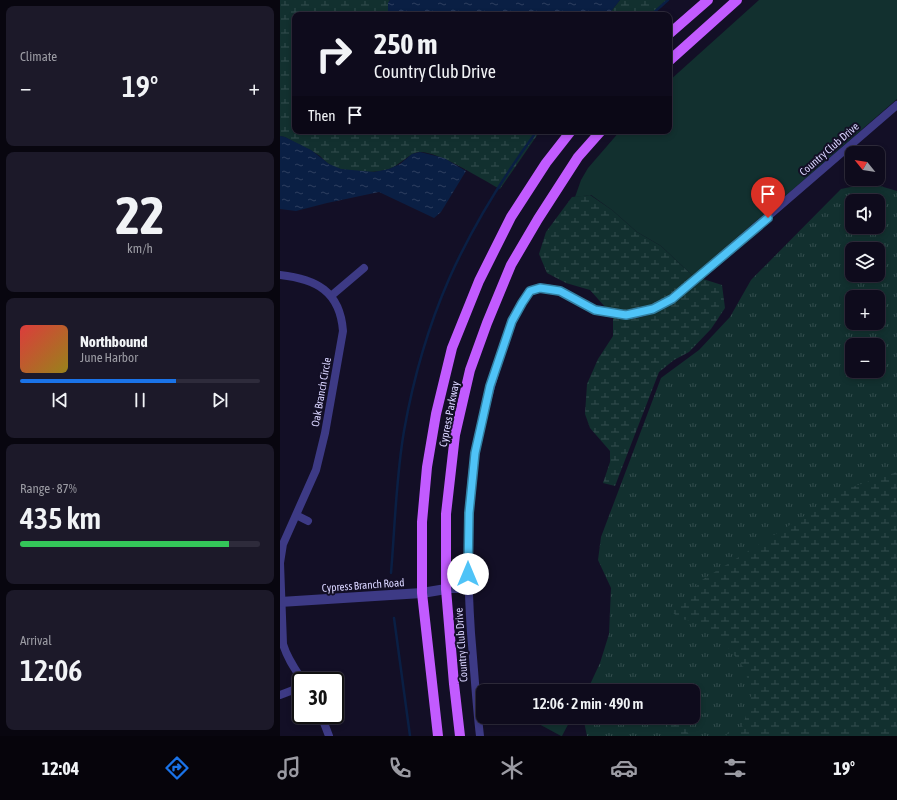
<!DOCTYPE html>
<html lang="en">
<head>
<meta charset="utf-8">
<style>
	:root { --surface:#0e0b1c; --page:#1c1929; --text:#f1f3f6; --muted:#9b9ba3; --line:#2e2b3b; --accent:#1a73e8 }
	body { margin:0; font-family:"Asap Condensed",sans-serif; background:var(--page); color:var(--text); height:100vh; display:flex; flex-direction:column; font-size:15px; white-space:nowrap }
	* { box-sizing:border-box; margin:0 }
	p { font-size:13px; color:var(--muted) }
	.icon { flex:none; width:22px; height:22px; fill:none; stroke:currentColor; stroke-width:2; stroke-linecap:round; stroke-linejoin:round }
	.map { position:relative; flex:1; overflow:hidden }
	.panel { display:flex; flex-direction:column; gap:6px; padding:6px; background:#08060f; width:280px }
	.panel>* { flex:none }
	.top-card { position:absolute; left:12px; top:12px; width:380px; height:122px; border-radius:8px; box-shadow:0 2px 6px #0003,0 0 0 1px var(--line); background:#0e0b1c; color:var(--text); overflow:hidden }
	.needle { width:26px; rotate:300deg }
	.controls { position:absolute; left:565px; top:146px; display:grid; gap:8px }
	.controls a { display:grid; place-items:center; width:40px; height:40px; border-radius:8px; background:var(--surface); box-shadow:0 2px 6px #0003,0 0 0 1px var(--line); font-size:20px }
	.speed { position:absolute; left:12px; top:672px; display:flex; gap:8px; font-size:20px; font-weight:700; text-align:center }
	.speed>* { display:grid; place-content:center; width:52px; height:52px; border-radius:50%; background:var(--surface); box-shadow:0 2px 6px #0003,0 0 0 1px var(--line); line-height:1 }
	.speed .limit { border:2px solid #111; border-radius:6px; background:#fff; color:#111 }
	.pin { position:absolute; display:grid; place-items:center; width:34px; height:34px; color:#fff; margin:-41px -17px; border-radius:50% 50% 50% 0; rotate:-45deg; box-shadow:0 0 4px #0007 }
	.pin .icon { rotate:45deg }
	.me { position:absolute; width:44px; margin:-22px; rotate:0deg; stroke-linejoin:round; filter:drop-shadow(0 0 3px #0008) }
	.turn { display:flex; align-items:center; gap:14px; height:84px; padding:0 16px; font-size:18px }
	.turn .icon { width:52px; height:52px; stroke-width:2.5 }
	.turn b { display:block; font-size:28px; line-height:34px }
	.then { display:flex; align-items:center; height:38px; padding:0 16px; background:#0003; gap:8px; font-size:15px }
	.big { font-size:30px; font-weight:600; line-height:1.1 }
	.panel .widget { flex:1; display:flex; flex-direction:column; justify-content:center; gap:6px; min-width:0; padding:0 14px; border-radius:8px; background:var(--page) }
	.panel .dial { align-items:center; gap:0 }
	.dial b { font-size:52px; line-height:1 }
	.song { display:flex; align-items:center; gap:12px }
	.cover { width:48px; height:48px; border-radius:6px; background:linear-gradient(135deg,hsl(0 70% 55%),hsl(50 70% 35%)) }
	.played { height:4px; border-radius:2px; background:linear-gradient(90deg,var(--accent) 65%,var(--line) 65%) }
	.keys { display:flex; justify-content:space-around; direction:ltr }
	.heat { display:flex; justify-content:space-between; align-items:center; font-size:22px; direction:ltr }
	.charge { height:6px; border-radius:3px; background:linear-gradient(90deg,#34c759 87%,var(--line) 0) }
	.trip { position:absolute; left:196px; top:684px; width:224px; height:40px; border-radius:8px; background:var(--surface); box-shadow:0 2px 6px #0003,0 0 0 1px var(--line); font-weight:600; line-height:40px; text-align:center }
	.dock { display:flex; height:64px; justify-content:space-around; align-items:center; background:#06040b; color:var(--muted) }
	.dock .icon { width:28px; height:28px }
	.dock .on { color:var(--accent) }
	.dock b { font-size:18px; color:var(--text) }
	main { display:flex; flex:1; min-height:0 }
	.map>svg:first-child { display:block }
	.grass { fill:url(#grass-tufts); fill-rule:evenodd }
	.wetland { fill:url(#wetland-marsh) }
	.park { fill:#12302f }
	.water { fill:url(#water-ripples) }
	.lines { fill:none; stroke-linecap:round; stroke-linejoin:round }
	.stream { stroke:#0a1f44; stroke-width:2.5 }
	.minor { stroke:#3d3a85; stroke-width:8 }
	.tertiary { stroke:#3d3a85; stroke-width:10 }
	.primary { stroke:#c25bff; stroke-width:10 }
	.route-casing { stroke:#337fa1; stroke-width:10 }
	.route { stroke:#4fc3f7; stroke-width:7 }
	.labels { text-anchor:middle; stroke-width:4; stroke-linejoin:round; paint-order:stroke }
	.street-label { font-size:11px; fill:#d9d4ff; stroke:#130f26 }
</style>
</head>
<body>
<main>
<section class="panel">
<div class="widget"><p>Climate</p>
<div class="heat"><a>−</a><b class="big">19°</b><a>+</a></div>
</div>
<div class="widget dial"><b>22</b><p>km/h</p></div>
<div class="widget">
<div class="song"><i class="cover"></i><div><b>Northbound</b><p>June Harbor</p></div></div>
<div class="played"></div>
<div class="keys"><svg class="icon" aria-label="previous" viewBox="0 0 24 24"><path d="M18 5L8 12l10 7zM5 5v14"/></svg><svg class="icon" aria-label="pause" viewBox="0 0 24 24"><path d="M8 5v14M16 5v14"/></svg><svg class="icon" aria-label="next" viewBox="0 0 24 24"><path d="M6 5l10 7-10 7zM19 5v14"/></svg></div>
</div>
<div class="widget"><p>Range · 87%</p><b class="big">435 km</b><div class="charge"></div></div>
<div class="widget"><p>Arrival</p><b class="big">12:06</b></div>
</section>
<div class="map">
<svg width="617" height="736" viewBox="0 0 617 736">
	<defs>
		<pattern id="grass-tufts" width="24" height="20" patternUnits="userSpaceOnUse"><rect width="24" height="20" fill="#12302f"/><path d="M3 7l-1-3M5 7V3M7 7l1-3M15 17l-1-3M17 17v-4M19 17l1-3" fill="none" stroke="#344d4e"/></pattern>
		<pattern id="wetland-marsh" width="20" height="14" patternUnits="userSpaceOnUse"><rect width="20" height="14" fill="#12302f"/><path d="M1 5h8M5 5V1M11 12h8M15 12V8" fill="none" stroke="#344d4e"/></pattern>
		<pattern id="water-ripples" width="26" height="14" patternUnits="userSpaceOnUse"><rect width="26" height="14" fill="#0a1f44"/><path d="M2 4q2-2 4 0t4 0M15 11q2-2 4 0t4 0" fill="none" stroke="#2d3f60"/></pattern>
	</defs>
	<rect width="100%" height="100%" fill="#130f26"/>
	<path class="grass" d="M590 183 617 191V736H307L303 717H413V691H307L320 663 329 634 331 588 318 560 321 537 381 378 419 350 450 317 471 280 561 189ZM572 201H598V227H572ZM572 249H598V275H572ZM572 297H598V323H572ZM572 345H598V371H572Z"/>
	<path class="wetland" d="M0 0H110L108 3V15H15V131H260L220 189C201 179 160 152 140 152 130 152 119 166 109 169 94 174 62 173 49 164 46 162 43 159 40 156 30 149 17 144 5 137L0 136Z
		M340 0H388L370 15H328Z
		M310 195 332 210 357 232 381 246 413 276 389 296 371 305 345 311 326 308 310 290 286 283 267 273 259 254 266 232 292 197Z
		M423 279 442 285 445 308 431 329 409 352 394 360 379 372 335 486 323 483 330 462V451L310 428 305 414 307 384 318 359 333 336V317C371 324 396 302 423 279Z
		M617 472V736H446L450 728H462L470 703 471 693 465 669 443 641 420 622 400 619 392 612 422 580 569 488Z
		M384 717H402L406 730 410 736H391Z"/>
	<path class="park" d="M479 0H617V99L413 276 381 246 357 232 332 210 311 195 295 197 301 180 308 168 340 131H389V81Z
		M246 717H292L282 736H281Z"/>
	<path class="water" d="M110 0H340L328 15H108V3Z
		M0 136 5 137 31 150 49 164 61 169 94 172 109 169 120 164 132 154 140 152 164 158 186 171 161 212 154 218 99 192 47 203 16 211 0 209Z"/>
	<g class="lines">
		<path class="stream" d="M371 15 388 0
			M111 573C115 526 116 477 124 431 133 380 148 327 169 279 192 227 223 177 257 131
			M114 618 130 736"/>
		<path class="minor" d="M0 275C36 279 60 291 63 331L45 433 36 470 3 544 0 563 3 644C7 658 15 669 23 681
			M51 296 84 268
			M16 515 28 521
			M166 589H188
			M31 681 35 679
			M0 695 21 687
			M41 715 49 736
			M200 736C196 702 194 667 191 633 187 573 186 512 195 453 202 415 213 378 225 341 229 330 241 296 252 291 274 281 294 301 314 309 320 312 340 315 347 315 363 314 378 307 392 299L617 105"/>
		<path class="tertiary" d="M0 602 142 593 166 589"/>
		<path class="primary" d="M389 34 428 0
			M389 61 457 0
			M158 736 142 593V522L147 467 156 414 172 348 199 281 231 217 266 163 291 131
			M180 736 174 684 166 589V514L175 435 190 370 207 323 231 265 258 219 298 157 321 131"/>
	</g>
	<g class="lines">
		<defs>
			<path id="route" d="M188 574 189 513 195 453 210 386 232 321 242 303 250 291 260 288 280 291 315 310 346 315 373 309 392 299 488 218"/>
		</defs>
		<use href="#route" class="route-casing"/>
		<use href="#route" class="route"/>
	</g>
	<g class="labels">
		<g class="street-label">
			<text transform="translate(549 149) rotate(-41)" y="4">Country Club Drive</text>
			<text transform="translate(41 392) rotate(-80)" y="4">Oak Branch Circle</text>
			<text transform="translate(169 414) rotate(-79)" y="4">Cypress Parkway</text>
			<text transform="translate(83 585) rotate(-4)" y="4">Cypress Branch Road</text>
			<text transform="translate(181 645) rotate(-94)" y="4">Country Club Drive</text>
		</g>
	</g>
</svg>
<div class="controls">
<a><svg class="needle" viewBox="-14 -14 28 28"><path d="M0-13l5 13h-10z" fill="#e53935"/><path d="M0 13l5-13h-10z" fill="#9b9ba3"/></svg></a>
<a><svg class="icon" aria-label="sound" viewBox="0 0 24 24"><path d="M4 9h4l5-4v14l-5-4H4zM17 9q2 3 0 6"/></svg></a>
<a><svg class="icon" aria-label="layers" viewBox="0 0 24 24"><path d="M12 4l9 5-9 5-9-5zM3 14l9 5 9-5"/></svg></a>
<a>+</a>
<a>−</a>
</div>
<div class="speed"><div class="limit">30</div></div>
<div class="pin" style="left:488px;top:218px;background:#d93025"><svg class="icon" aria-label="arrive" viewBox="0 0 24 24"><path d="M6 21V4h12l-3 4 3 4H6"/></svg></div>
<svg class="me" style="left:188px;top:574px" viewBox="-20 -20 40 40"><circle r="19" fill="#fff"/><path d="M0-13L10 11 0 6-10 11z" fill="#4fc3f7"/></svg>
<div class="trip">12:06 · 2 min · 490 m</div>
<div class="top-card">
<div class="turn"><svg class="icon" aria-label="right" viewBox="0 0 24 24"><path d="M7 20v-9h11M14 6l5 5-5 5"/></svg><div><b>250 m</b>Country Club Drive</div></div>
<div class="then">Then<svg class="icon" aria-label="arrive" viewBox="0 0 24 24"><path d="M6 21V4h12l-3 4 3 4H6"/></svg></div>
</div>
</div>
</main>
<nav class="dock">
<b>12:04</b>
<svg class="icon on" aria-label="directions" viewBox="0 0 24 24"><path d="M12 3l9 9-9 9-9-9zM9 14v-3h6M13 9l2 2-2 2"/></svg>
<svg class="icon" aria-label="music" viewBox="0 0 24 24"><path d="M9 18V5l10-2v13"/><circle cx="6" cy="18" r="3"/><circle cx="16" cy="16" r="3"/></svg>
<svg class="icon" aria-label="phone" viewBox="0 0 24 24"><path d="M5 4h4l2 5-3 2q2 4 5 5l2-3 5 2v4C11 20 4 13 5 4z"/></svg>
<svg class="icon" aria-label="climate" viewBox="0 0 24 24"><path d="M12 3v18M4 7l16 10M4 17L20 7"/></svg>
<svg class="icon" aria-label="car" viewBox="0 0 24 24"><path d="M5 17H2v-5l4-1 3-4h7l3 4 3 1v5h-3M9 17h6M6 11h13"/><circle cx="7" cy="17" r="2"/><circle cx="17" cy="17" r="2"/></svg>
<svg class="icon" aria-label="filters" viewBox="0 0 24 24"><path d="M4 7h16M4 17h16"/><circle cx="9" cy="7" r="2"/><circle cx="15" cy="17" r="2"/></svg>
<b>19°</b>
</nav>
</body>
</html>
